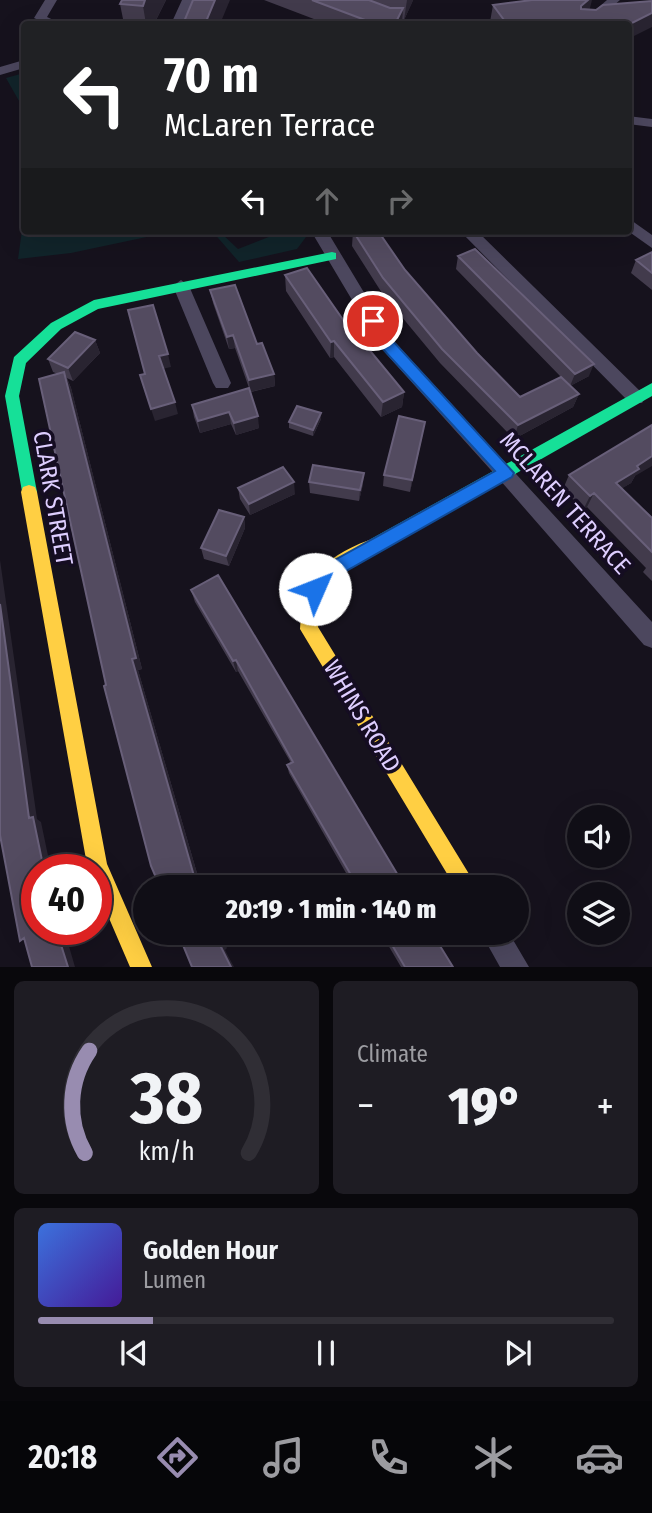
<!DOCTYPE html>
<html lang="en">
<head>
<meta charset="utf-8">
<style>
	:root { --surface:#100e16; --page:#1e1c23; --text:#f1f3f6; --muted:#9c9ca1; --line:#302e35; --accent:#988cb0 }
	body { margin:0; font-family:"Fira Sans Condensed",sans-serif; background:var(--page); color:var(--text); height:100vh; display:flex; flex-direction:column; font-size:26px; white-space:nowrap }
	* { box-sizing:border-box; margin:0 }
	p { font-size:23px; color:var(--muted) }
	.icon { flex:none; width:38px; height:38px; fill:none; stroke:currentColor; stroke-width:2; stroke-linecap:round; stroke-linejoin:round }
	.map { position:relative; height:967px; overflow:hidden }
	.sheet { display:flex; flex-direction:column; gap:14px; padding:14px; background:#09080c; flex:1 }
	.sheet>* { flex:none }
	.banner { position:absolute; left:21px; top:21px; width:611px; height:214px; border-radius:7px; box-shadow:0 7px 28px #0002,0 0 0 2px var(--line); background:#202124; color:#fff; overflow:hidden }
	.controls { position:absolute; left:567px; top:805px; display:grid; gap:14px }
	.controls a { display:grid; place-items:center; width:63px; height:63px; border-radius:50%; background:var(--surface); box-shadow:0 7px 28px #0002,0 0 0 2px var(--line); font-size:35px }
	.speed { position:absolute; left:21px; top:854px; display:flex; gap:14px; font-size:35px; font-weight:700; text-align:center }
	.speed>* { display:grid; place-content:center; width:91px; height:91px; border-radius:50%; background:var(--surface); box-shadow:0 7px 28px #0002,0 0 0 2px var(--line); line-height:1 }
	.speed .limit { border:10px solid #d22; background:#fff; color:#111 }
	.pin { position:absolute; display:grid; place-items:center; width:60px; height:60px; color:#fff; margin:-30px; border:4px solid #fff; border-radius:50%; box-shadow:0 2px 7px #0007 }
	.me { position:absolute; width:77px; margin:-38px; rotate:46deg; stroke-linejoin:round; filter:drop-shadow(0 0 5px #0008) }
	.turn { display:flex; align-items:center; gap:24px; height:147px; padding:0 28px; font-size:32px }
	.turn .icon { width:91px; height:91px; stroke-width:2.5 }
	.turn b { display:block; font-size:49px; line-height:60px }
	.lanes { display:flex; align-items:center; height:66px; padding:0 28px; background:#0003; justify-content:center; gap:35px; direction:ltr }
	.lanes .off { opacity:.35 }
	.big { font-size:52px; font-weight:800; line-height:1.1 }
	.sheet .widget { flex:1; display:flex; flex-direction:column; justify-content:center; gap:10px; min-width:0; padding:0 24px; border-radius:10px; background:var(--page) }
	.sheet .dial { align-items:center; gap:0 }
	.dial svg { height:182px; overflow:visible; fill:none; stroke:var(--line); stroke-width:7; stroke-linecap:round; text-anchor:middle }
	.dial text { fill:var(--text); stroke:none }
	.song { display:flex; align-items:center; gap:21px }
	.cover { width:84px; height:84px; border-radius:10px; background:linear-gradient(135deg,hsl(220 70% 55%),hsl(260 70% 35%)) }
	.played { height:7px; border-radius:4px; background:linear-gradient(90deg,var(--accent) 20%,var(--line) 20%) }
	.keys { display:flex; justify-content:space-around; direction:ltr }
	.heat { display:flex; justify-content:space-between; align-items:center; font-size:38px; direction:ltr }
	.sheet .tiles { flex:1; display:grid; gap:14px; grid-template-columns:1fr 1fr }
	.widget:last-child { grid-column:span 2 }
	.trip { position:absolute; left:133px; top:875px; width:396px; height:70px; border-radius:35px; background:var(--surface); box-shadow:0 7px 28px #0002,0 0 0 2px var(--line); font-weight:800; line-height:70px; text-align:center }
	.tab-bar { display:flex; height:112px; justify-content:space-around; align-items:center; background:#060609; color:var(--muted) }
	.tab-bar .icon { width:49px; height:49px }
	.tab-bar .on { color:var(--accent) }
	.tab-bar b { font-size:32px; color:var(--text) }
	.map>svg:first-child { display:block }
	.green { fill:#11242a }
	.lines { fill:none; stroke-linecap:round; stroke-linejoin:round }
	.street { fill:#4c475e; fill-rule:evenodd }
	.fast { fill:#16e098; fill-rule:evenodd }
	.slow { fill:#ffcf43; fill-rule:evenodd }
	.wall { fill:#423b4c }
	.shaded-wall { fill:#292431 }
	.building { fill:#534b60; stroke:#685f79; stroke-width:2 }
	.route { fill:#1a73e8; stroke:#114b97; stroke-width:2 }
	.labels { text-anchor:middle; stroke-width:7; stroke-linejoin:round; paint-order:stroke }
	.street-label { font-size:24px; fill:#deceff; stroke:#150d22 }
</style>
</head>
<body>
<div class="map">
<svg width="652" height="967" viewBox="0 0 652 967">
	<rect width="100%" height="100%" fill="#16121d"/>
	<path class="green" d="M24 73V147L19 101 6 78Z
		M24 216V231H175L71 253 18 259Z
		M212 231 221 233 238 249 284 231H304L306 237 297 249 239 262Z"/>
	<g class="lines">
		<path class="street" d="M45 0H57L47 17 62 24H47L34 18Z
			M182 0H194L183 24H171Z
			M607 0H620L592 24H579Z
			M24 60V68L0 75V67Z
			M628 116 652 119V127L628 124Z
			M628 218 652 235V248L628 231Z
			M311 231H327L392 339 652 622V648L644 645 499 479 380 347Z
			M460 231H477L642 393 645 398 642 403H630Z
			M181 280 189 286 231 383 228 388H216L213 383 173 286Z
			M481 933H509L529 967H500Z"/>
		<path class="fast" d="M332 252 336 253V259L98 309 61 329 26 363 19 396 37 492 35 497H23L5 396 14 357 51 323 94 300Z
			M652 383V396L383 549 377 551 371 549 369 544 371 539Z"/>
		<path class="slow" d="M29 485 35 487 37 492 107 864 152 967H130L96 888V870H89L87 865 21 492 23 487Z
			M377 537 383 539 385 544 383 549C341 572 320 574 318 627L477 887H455L300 629C303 574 327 555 377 537Z"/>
	</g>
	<path class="wall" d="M166 0 154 24H124L120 4Z
		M264 0H413L404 20H402V24H327Z
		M493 5 590 10 628 24H492L490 22Z
		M353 231 405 270 477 353 520 397 561 377 456 269 458 256 589 376 570 386 579 394 573 407 514 439 440 363 382 293 352 246Z
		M652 252V290L631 273 636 260Z
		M285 275 360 344 404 392 402 407 381 417 334 357 330 358 286 291Z
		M210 290 257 344 274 374 275 386 251 392 259 428 236 435 231 424 200 433 194 417 192 405 249 388 235 348 229 349 213 303Z
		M95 340 100 353 73 381 67 378 71 388 142 669 138 670 201 887H160L106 685 58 374 53 372 48 359Z
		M321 419 313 436 289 428V422Z
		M423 433 410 492 383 486 384 475Z
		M569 475 635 476 631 483 622 488 652 518V581L643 572 646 568 587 507 583 510 563 489Z
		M309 482 363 484 359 501 310 493Z
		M238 488 295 494 250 515 240 499Z
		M244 517 245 528 229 566 204 559 201 548Z
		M191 590 405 887H354L289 773 287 765 291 763 238 671 236 672 195 602Z
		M381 933H432L453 967H401Z"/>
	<path class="shaded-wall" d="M145 0H166L154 24H146L143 6Z
		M215 0H230L220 24H205Z
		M407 0H413L412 3 404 20Z
		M588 0H592L589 12 577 22 581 6Z
		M403 8 402 24H395Z
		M652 13V27L628 39V25Z
		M233 335 235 348 229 349 227 337Z
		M95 340 100 353 73 381 68 368Z
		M334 341V357L330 358 331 342Z
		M168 354 171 367 162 369 159 356Z
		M594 364 589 376 570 386 575 374Z
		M64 372 71 388 142 669 138 670 201 887H198L194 876 132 659Z
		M274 374 275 386 250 392 249 380Z
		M404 392 402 407 381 417 383 402Z
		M579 394 573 407 514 439 518 425Z
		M175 402 178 414 155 421 151 409Z
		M229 412 231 424 200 433 198 421Z
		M321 413V419L313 436V430Z
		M258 416 259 428 236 435 234 423Z
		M425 422 423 433 410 492 412 480Z
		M652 456V466L635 476 631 483 608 497 616 483 637 466Z
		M364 473 363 484 359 501 360 490Z
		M294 482 295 494 250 515 249 504Z
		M594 493 587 507 583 510 590 496Z
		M244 517 245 528 229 566 226 556Z
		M0 560 37 819 41 822 51 870H44L29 818 0 604Z
		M236 660 238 671 236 672 233 661Z
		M56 929H64L75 967H68Z
		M218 933H221L227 948 225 950 234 967H231L221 947Z"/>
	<path class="building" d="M122 0H145L143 6 120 4Z
		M193 0H215L205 24H183Z
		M312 0H369L390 8H403L395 24H364L373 23Z
		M532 0H588L581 6V9L596 10 603 5 652 1V13L628 25 507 24 493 5Z
		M353 231H378L405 270 477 353 520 397 561 377 579 394 518 425 442 349 383 278Z
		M475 249 594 364 575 374 458 256Z
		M652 252V273L636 260Z
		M307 268 360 344 363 342 404 392 383 402 334 341 331 342 285 275Z
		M235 285 257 344 262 343 274 374 249 380 233 335 227 337 210 290Z
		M153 305 168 354 159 356 175 402 151 409 140 375 145 374 128 310Z
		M75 332 95 340 68 368 48 359Z
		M64 372 136 658 132 659 194 876 198 887H160L151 866 104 686 106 685 39 379Z
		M249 388 258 416 234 423 229 412 198 421 192 405Z
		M297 406 321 413 313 430 289 422Z
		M399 416 425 422 412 480 384 475Z
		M652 425V456L637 466 639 469 616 483 652 518V552L594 493 590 496 569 475Z
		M313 465 364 473 360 490 309 482Z
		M283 467 294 482 249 504 238 488Z
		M219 510 244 517 226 556 201 548Z
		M218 575 405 887H358L287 765 293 762 236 660 233 661 191 590Z
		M0 604 29 818 33 817 44 870H37V929H56L68 967H32L24 938 20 941 0 835Z
		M178 933H218L223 946 221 947 231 967H192Z
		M385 933H432L453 967H405Z"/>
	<path class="route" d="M373 316 378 318 391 339 514 473 512 477 327 582 321 595 315 597 309 595 306 589 315 571 495 471 381 347 366 321Z"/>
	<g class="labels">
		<g class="street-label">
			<text transform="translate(53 498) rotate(80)" y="8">CLARK STREET</text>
			<text transform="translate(565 503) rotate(48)" y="8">MCLAREN TERRACE</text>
			<text transform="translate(362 716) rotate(59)" y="8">WHINS ROAD</text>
		</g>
	</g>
</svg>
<div class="controls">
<a><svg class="icon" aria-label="sound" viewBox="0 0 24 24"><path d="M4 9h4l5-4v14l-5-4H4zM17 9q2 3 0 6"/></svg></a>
<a><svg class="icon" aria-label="layers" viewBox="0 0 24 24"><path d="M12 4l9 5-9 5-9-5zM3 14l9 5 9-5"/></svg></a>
</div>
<div class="speed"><div class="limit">40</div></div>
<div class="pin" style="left:373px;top:321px;background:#d93025"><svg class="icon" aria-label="arrive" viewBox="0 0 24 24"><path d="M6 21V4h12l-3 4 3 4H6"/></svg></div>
<svg class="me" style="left:315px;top:589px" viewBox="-20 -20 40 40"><circle r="19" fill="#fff"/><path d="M0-13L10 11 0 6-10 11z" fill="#1a73e8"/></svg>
<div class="trip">20:19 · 1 min · 140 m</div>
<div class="banner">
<div class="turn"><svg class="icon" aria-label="left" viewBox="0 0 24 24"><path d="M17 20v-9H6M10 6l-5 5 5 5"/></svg><div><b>70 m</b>McLaren Terrace</div></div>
<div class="lanes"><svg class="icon" aria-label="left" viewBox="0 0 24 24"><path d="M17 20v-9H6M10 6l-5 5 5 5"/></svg><svg class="icon off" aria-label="ahead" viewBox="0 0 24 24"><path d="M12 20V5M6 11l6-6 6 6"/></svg><svg class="icon off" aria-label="right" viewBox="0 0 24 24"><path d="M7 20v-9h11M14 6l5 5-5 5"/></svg></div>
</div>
</div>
<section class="sheet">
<div class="tiles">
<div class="widget dial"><svg viewBox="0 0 100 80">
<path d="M14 69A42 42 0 1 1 86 69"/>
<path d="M14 69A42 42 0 0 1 16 24" stroke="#988cb0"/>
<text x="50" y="56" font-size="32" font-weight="700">38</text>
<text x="50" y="72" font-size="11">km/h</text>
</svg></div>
<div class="widget"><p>Climate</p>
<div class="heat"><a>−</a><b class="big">19°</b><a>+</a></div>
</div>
<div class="widget">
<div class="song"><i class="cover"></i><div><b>Golden Hour</b><p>Lumen</p></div></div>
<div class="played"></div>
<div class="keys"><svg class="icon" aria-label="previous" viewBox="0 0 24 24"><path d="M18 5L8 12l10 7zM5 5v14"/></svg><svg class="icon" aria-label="pause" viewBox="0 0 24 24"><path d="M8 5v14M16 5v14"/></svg><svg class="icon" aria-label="next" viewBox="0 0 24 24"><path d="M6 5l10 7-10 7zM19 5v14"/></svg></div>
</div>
</div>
</section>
<nav class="tab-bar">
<b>20:18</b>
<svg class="icon on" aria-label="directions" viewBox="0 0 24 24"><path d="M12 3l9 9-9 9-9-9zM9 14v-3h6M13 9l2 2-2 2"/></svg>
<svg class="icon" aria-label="music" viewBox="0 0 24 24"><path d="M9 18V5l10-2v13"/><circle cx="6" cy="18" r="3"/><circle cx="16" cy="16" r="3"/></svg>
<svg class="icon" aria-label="phone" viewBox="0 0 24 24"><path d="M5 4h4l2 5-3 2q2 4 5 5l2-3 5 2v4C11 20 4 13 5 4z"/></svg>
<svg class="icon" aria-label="climate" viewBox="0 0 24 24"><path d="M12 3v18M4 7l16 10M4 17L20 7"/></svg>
<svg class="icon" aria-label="car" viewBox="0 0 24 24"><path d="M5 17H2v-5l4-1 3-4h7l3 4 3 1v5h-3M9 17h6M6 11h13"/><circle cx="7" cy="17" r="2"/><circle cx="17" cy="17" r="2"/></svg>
</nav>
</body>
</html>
